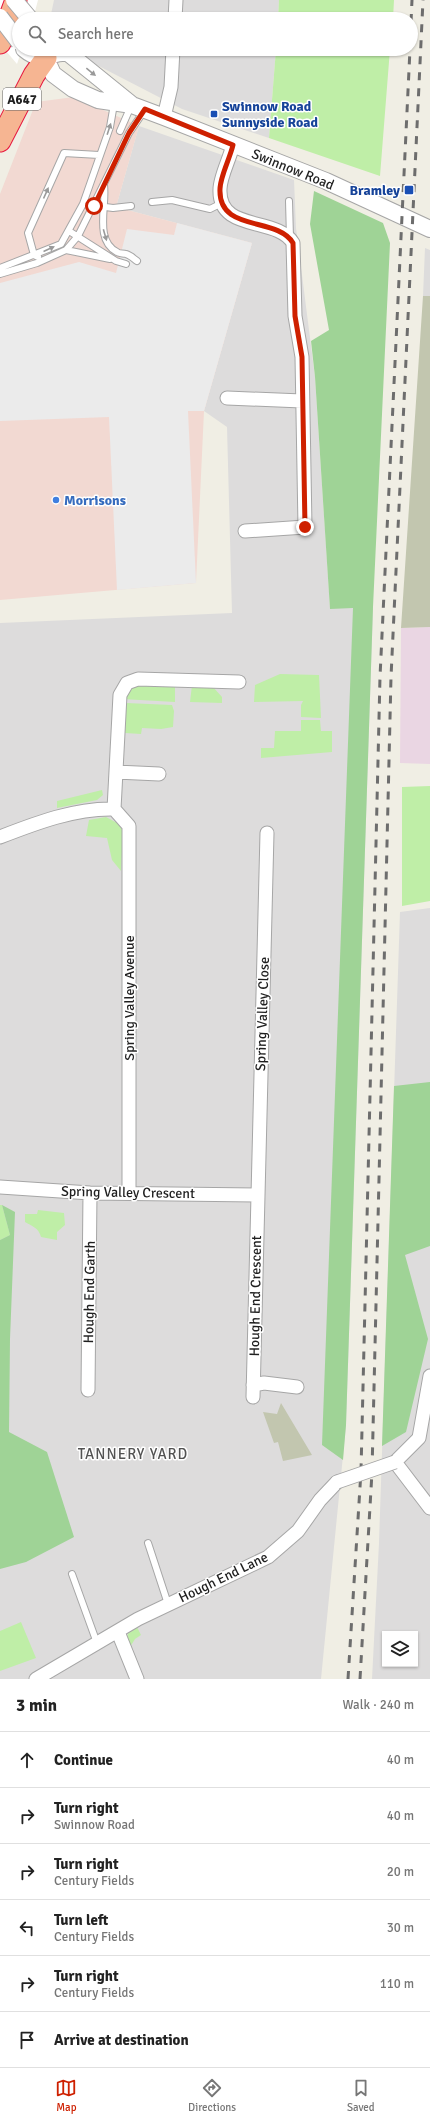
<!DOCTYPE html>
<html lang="en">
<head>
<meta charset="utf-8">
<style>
	:root { --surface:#fff; --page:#f2f2f2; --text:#222; --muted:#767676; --line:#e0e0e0; --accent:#ce2000 }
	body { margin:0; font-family:Signika,sans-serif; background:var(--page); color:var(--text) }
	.controls { position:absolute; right:12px; bottom:12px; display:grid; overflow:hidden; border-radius:0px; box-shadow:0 1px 3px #0004 }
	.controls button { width:36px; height:36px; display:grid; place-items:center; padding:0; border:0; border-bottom:1px solid var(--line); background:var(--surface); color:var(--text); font:20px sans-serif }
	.stop { position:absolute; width:12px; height:12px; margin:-9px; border:3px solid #ce2000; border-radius:50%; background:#fff }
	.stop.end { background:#ce2000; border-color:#fff; box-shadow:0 1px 4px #0008 }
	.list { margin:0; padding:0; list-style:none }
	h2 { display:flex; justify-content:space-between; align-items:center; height:52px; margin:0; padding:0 16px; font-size:17px }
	h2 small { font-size:13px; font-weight:400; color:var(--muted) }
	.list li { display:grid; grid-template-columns:26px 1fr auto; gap:12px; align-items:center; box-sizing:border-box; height:56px; padding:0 16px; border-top:1px solid var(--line) }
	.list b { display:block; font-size:15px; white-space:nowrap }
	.list p { margin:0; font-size:13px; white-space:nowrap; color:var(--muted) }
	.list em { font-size:13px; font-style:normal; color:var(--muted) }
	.icon { flex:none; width:22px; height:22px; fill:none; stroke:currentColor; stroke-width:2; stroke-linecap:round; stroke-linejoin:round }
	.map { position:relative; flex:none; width:430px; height:1679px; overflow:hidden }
	.search { position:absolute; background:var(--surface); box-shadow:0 1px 3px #0004; left:12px; right:12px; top:12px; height:44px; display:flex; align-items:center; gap:10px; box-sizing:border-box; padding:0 14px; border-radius:22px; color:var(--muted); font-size:15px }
	.sheet { height:388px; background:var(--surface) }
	nav { display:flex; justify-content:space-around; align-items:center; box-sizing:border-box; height:56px; border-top:1px solid var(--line); background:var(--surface); font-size:11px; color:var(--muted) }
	nav a { display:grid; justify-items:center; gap:2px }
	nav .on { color:var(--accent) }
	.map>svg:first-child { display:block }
	.residential { fill:#dddcdc; fill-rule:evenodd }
	.commercial { fill:#f2d9d2 }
	.industrial { fill:#ead6e3 }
	.construction { fill:#c2c6af }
	.grass { fill:#bfeea7 }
	.forest { fill:#9fd396 }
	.parking { fill:#ebebeb }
	.pier { fill:#fff }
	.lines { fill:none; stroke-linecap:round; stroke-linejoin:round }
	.service-casing { stroke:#a6a6a6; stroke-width:8 }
	.minor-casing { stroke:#a6a6a6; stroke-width:15 }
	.tertiary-casing { stroke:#a6a6a6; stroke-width:18 }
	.trunk-casing { stroke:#e7183f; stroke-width:23 }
	.service { stroke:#fff; stroke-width:6 }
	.minor { stroke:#fff; stroke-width:13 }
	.tertiary { stroke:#fff; stroke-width:16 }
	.trunk { stroke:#f6b592; stroke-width:21 }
	.rail { stroke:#6d6d6d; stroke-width:3; stroke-dasharray:8 8; stroke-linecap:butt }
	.minor-bridge-casing { stroke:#a6a6a6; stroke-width:15; stroke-linecap:butt }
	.tertiary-bridge-casing { stroke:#a6a6a6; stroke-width:18; stroke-linecap:butt }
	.minor-bridge { stroke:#fff; stroke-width:13 }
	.tertiary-bridge { stroke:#fff; stroke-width:16 }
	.oneway { fill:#9a9a9a }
	.route { stroke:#ce2000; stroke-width:5 }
	.transit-dot { fill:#1a4fb4; stroke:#fff; stroke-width:1.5 }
	.shop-dot { fill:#3f7fe0; stroke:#fff; stroke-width:1.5 }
	.labels { text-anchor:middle; stroke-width:3; stroke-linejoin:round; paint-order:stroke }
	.shield { fill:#fff; stroke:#626262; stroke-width:1 }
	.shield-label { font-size:13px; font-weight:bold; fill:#1f1f1f }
	.transit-label { font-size:14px; font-weight:bold; fill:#164399; stroke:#fff; text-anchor:start }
	.street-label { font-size:14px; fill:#1f1f1f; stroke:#fff }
	.shop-label { font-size:14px; font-weight:bold; fill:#366cbe; stroke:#fff; text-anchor:start }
	.neighbourhood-label { font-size:15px; letter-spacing:1px; fill:#525252; stroke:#fff }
</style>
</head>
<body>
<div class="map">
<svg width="430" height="1679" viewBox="0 0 430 1679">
	<rect width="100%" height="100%" fill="#f0eee4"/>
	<!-- residential -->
	<path class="residential" d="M54,0h225l-1,19h-228z
		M79,49h197l-7,89 -87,-29 -91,-47z
		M139,126l155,54 2,48 19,149 15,231 43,-1 -27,818 -25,254h-321v-1056l232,-10 -5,-186 -23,-16 48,-168 -136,-36z
		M425,248l5,2v46h-7z
		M430,908v771h-58l7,-136 21,-631zM385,1634h30v30h-30z"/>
	<!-- commercial -->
	<path class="commercial" d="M74,97l65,29 -23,81 136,36 -48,168 -8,172 -196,17v-406l36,-92z"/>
	<!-- industrial -->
	<path class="industrial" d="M430,627v137l-30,-1 1,-135z"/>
	<!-- construction -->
	<path class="construction" d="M423,296h7v331l-29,1z
		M281,1403l31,52 -29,6 -5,-19 -4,1 -11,-31 14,2z"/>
	<!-- grass -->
	<path class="grass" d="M279,0h115l-1,19h-115z
		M276,49h114l-10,127 -111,-38z
		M280,674l39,1 2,43 -20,-1v-12l2,-4 -49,1 1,-17z
		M140,684l35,1v17l-53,-3 9,-11z
		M192,685l21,2 9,10v6l-32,-1z
		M126,703l46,2 2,6 -1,16 -12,2 -19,-1 -1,6 -16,-1z
		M301,720h19l1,11h11v21l-71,6v-10h13l1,-17h26z
		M430,786v115l-28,5v-119z
		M102,790l1,5 -6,5 -40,8v-7z
		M106,817l13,7 4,8 -2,39 -9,-11 -5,-22 -21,-2 3,-16z
		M0,1205h2l8,30 -10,5z
		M38,1210l26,3 1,12 -8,7v8l-16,-3c-2,-9 -9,-11 -16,-15v-8h12z
		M21,1622l15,36 -36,13v-40z
		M136,1625l5,10 -6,4 -5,8c-5,-12 -3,-14 6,-22z"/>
	<!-- forest -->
	<path class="forest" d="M314,191l69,32 7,20 -17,364 -27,818 -3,35 -21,-15 31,-837 -23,1 -15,-232 -4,-36 18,-11 -19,-106z
		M430,1082v164l-25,9 23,84 -22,93 -24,14 12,-360z
		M2,1205l13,7 -5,127 -1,93 38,20 27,85 -48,25 -26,7v-329l10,-5z"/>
	<!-- parking -->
	<path class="parking" d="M177,223l75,20 -48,168h-16l8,172 -79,7 -8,-173 -109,4v-138l79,-21 37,11 11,-44 47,6z"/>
	<!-- pier -->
	<path class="pier" d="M0,0h38l-5,19h-14v30h3l-5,15 -17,-20z"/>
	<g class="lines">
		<!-- service casing -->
		<g class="service-casing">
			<path id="service" d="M120,131l11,-25
				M104,185c3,21 -10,55 13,67 2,2 6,1 9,2 4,1 7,4 11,7
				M289,201l1,37
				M152,202l20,-2 38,9 12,-6
				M91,205l22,3 18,-2
				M69,231l47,30 10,3
				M66,250l44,9
				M38,257l-4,-2 -6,-22 36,-80 35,2
				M0,268l61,-24 22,-40 27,-77 4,-23
				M0,274l37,-11 29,-13 12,-14 51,-103 15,-22
				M148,1543l20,61
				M72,1574l25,69"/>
		</g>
		<!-- minor casing -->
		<g class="minor-casing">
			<path id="minor" d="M175,19l1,-19
				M164,117l7,-30 2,-38
				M233,145c-3,13 -13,32 -13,44 -2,44 57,27 73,54l2,73 7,41 3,170 -60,4
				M227,398l75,3
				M116,772l43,2
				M114,809l15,17v367
				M114,809l6,-114 7,-12 11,-4 101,3
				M0,837c36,-14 75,-29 114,-28
				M0,1187l90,6 167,2
				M430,1376l-11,62 -24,24 35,46
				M253,1385l11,-2 33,4
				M88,1390l2,-197
				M253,1397l14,-564
				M118,1632l19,47
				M36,1679l102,-60 130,-62 30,-26 22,-31 17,-18"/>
		</g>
		<!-- tertiary casing -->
		<g class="tertiary-casing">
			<path id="tertiary" d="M24,49c19,16 26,2 44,4l63,51
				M45,49l1,9 7,16 20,15 25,11 34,5 32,12 162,64 104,48"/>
		</g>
		<!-- trunk casing -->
		<g class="trunk-casing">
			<path id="trunk" d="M0,43l16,-43
				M0,141l34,-66 12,-17"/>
		</g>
		<!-- service -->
		<use href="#service" class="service"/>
		<!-- minor -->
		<use href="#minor" class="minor"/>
		<!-- tertiary -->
		<use href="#tertiary" class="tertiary"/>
		<!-- trunk -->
		<use href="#trunk" class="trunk"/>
		<!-- rail -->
		<path class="rail" d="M411,22l1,-22
			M348,1679l13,-208 19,-794 30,-628
			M360,1679l12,-207 19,-795 32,-677"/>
		<!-- minor-bridge casing -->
		<g class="minor-bridge-casing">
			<path id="minor-bridge" d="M337,1482l58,-20"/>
		</g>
		<!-- tertiary-bridge casing -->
		<g class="tertiary-bridge-casing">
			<path id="tertiary-bridge" d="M14,0l16,19
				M0,17l19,25"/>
		</g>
		<!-- minor-bridge -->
		<use href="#minor-bridge" class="minor-bridge"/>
		<!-- tertiary-bridge -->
		<use href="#tertiary-bridge" class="tertiary-bridge"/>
	</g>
	<!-- one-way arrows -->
	<defs><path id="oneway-solid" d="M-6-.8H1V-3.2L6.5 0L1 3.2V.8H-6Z"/></defs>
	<g class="oneway">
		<use href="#oneway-solid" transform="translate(91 72) rotate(39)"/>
		<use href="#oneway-solid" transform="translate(109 129) rotate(-72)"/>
		<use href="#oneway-solid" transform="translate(46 193) rotate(-66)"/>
		<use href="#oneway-solid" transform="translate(105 235) rotate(74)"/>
		<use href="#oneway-solid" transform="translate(49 249) rotate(-24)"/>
	</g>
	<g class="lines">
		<!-- route -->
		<path class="route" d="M94,206l35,-73 16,-24 88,36c-3,13 -13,32 -13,44 -2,44 57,27 73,54l2,73 7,41 3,170"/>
	</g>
	<!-- markers -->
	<g class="transit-dot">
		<rect x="210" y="110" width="8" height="8" rx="2"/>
		<rect x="404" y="185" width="10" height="10" rx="2"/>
	</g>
	<circle class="shop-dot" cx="56" cy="500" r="4"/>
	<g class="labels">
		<!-- shield labels -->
		<rect class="shield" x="3" y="88" width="38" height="22" rx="3"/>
		<g class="shield-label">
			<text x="22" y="104">A647</text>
		</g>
		<!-- transit labels -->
		<g class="transit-label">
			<text x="222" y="111">Swinnow Road<tspan x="222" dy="16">Sunnyside Road</tspan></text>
			<text x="400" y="195" text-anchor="end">Bramley</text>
		</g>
		<!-- street labels -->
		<g class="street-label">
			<text transform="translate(293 169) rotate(22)" y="5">Swinnow Road</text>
			<text transform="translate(129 998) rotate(-90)" y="5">Spring Valley Avenue</text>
			<text transform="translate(262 1014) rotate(-88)" y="5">Spring Valley Close</text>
			<text transform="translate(128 1192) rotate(1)" y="5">Spring Valley Crescent</text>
			<text transform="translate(89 1292) rotate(-89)" y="5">Hough End Garth</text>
			<text transform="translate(255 1296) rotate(-89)" y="5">Hough End Crescent</text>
			<text transform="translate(223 1577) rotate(-26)" y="5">Hough End Lane</text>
		</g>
		<!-- shop labels -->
		<g class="shop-label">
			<text x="64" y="505">Morrisons</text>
		</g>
		<!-- neighbourhood labels -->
		<g class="neighbourhood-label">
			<text x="133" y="1459">TANNERY YARD</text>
		</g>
	</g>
</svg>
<div class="controls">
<button><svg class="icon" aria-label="layers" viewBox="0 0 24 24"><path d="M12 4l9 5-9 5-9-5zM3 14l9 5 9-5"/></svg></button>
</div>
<div class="stop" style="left:94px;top:206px"></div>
<div class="stop end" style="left:305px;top:527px"></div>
<div class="search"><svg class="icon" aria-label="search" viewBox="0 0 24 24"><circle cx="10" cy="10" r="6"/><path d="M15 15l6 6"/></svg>Search here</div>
</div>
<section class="sheet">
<h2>3 min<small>Walk · 240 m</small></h2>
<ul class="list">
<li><svg class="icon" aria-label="ahead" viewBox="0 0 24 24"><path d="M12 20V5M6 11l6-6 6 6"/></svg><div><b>Continue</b></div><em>40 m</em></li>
<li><svg class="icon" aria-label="right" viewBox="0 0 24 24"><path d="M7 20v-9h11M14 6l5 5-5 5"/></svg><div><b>Turn right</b><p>Swinnow Road</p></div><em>40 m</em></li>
<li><svg class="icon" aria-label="right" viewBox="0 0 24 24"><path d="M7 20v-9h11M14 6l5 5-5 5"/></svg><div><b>Turn right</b><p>Century Fields</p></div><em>20 m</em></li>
<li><svg class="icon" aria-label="left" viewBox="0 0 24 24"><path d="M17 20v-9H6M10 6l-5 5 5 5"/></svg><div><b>Turn left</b><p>Century Fields</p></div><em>30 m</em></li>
<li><svg class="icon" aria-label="right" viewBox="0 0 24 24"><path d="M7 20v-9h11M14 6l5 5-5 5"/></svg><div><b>Turn right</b><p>Century Fields</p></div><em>110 m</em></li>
<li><svg class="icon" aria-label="arrive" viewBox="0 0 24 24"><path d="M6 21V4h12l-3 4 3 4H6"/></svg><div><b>Arrive at destination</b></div></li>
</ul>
</section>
<nav>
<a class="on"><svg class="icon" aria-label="map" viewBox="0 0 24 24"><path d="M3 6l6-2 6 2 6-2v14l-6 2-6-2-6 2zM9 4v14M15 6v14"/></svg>Map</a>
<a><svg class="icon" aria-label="directions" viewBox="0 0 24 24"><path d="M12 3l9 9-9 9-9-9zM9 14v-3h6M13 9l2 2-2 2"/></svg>Directions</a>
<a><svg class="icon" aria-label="saved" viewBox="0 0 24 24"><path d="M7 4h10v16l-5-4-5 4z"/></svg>Saved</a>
</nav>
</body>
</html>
